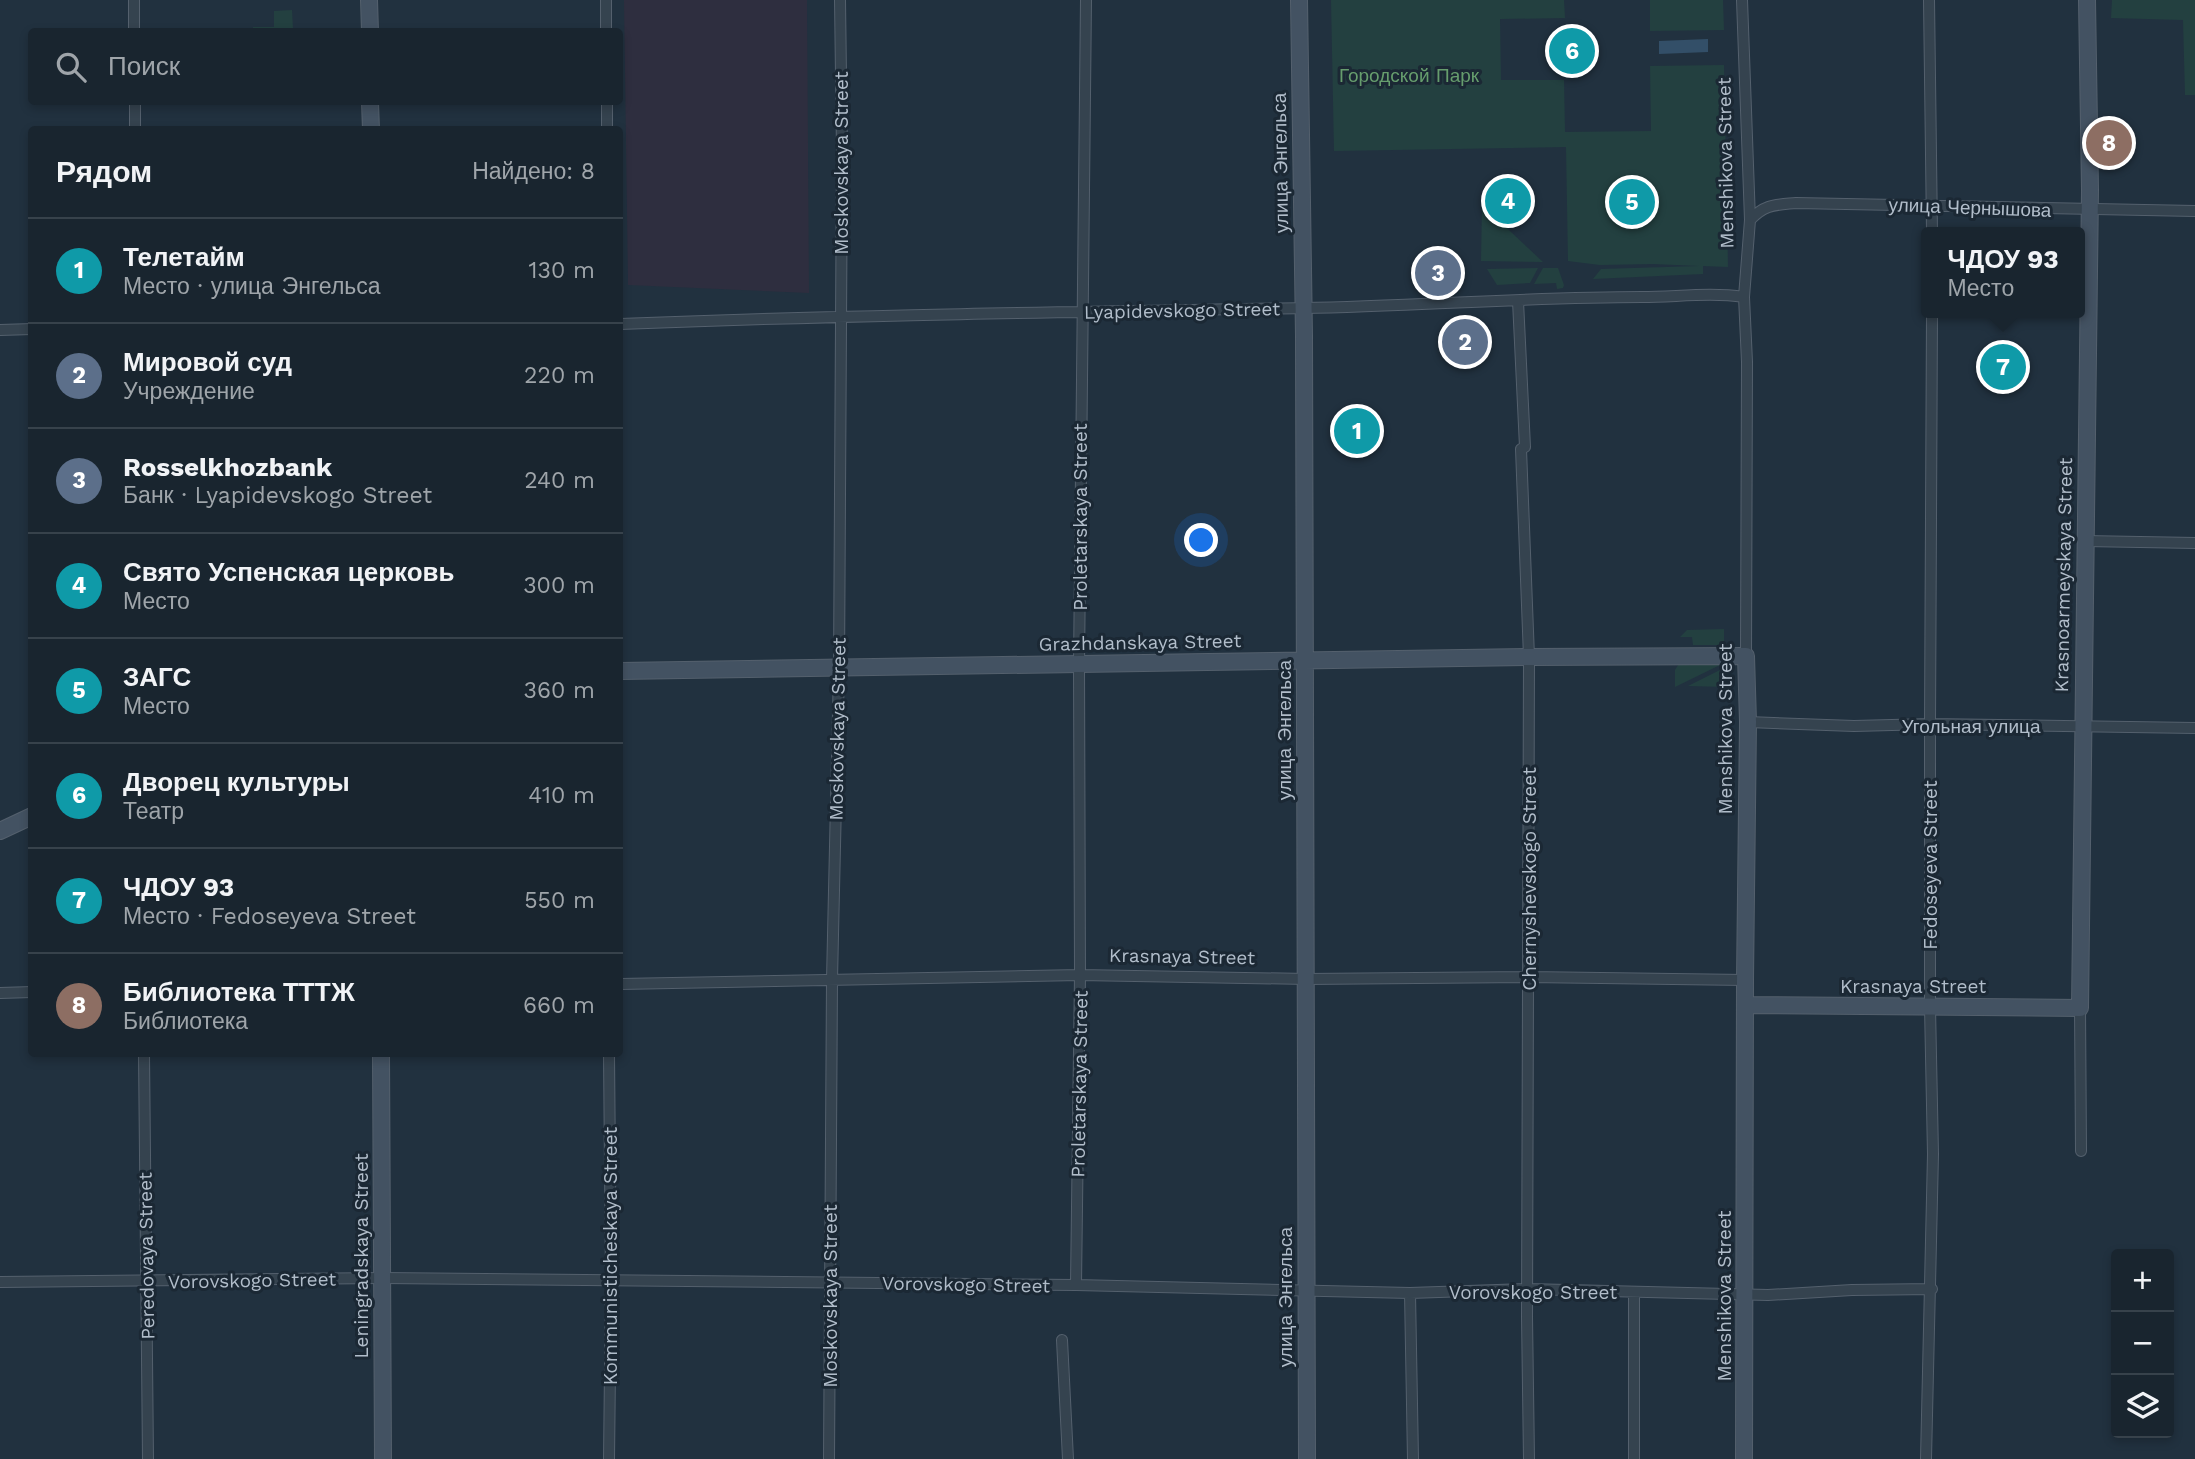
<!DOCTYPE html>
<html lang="ru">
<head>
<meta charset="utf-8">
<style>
	:root { --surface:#19252f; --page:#222d37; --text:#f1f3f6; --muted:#9fa5aa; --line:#37424b; --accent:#8bbbb9 }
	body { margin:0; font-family:"Work Sans",sans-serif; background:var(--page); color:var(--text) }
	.controls { position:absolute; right:21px; bottom:21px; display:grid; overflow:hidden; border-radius:7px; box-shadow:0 4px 10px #0003 }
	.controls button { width:63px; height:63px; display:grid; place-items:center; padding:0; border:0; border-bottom:2px solid var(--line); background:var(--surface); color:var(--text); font:35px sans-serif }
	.you { position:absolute; left:1202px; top:541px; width:24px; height:24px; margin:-18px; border:5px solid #fff; border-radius:50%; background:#1a73e8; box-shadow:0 0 0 10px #1a73e833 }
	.badge { display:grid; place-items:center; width:46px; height:46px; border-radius:50%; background:var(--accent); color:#fff; font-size:23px; font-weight:700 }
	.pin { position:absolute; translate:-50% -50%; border:4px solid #fff; box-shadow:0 2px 7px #0006 }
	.popup { position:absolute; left:1921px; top:227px; width:164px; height:91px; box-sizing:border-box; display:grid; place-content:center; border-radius:7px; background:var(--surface); filter:drop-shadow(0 2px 5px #0005); font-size:23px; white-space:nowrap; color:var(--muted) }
	.popup b { font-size:26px; color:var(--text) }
	.popup::after { content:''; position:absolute; left:50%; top:100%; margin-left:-14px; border:14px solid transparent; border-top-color:var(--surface) }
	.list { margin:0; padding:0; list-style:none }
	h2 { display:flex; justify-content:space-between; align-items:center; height:91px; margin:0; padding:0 28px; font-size:30px }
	h2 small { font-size:23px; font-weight:400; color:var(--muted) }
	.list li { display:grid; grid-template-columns:46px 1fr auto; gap:21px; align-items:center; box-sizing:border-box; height:105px; padding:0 28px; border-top:2px solid var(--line) }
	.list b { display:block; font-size:26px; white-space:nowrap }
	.list p { margin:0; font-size:23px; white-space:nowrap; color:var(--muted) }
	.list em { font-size:23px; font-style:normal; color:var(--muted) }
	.icon { flex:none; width:38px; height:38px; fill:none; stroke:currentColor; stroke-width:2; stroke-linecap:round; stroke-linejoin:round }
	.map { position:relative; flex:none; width:2195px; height:1459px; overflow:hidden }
	.search { position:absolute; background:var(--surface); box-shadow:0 4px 10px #0003; left:28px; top:28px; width:595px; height:77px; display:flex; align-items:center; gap:18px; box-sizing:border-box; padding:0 24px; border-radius:7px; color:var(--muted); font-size:26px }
	.panel { position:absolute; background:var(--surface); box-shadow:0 4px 10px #0003; left:28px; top:126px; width:595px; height:931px; border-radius:7px }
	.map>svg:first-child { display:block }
	.medical { fill:#2e2e3f }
	.green { fill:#234040 }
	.water { fill:#334f68 }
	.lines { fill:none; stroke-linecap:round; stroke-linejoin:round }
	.street-casing { stroke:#54606d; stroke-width:12 }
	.secondary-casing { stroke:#54606d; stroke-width:18 }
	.street { stroke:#35434f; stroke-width:10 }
	.secondary { stroke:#435262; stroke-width:16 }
	.labels { text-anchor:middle; stroke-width:6; stroke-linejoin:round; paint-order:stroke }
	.park-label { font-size:19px; fill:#669d6d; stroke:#1b2834 }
	.street-label { font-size:19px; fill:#b1bdca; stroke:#1b2834 }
</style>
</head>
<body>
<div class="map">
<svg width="2195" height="1459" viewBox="0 0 2195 1459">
	<rect width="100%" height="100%" fill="#21313f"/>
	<!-- medical -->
	<path class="medical" d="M624,0h183l2,293 -181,-8z"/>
	<!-- green -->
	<path class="green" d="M1331,0h233l1,18 -65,1 1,61h63l1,52 86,-1 -1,-65 74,-1 4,202 -25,-1v8l-110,5 8,-10 98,-3 -46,-2 -53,1 -32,-4 -2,-114 -232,4z
		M1650,0h73l1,30 -74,1z
		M2112,0h83v95h-10l-2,-75 -72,-2z
		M292,10l1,19 6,1v1h-46v-4h21v-16z
		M1482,205l61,57 -62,-1z
		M1538,268l-8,15 -33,2 -10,-16z
		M1543,268h15l6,17 -1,3 -6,1 -1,-6 -22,1z
		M1724,629v16h-31l-1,-8h-12l7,-7z
		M1680,662h33l7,3 -45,22v-17z
		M1722,669l6,2v16l-40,-1z"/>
	<!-- water -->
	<path class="water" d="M1708,39v13l-49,2v-13z"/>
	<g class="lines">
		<!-- street casing -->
		<g class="street-casing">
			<path id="street" d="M134,0v32
				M606,0v32
				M1742,0l8,220 -6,77 3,65 -1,294
				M1929,0l3,232
				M135,102v28
				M607,102v28
				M1750,220c15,-16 25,-15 46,-17l399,8
				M1518,301l7,146 -4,2 8,208 -2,660 2,142
				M620,324c227,-9 455,-12 683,-16 113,-2 226,-11 339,-11 34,0 68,-5 102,0
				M0,330l32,-1
				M2085,541l110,2
				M1748,722l106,4 76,-2 265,4
				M620,984l460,-9 227,4 222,-2 216,3
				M0,993l32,-1
				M2080,1008l1,143
				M144,1054l4,405
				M0,1282l383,-4 693,7 334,8 117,-4 241,6 84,-5 80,-1
				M1076,1285l4,-310 -1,-311 7,-664
				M1410,1293l3,166
				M1062,1340l6,119
				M609,1459l2,-179 -2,-226
				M829,1459l3,-479 7,-312 3,-516 -2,-152
				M1634,1459v-167
				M1926,1459l7,-305 -3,-147v-283l2,-411"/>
		</g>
		<!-- secondary casing -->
		<g class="secondary-casing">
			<path id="secondary" d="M369,0l1,32
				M1299,0l5,336 3,1123
				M370,102l1,28
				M620,671l909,-14 217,-1 2,66 -3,258 -1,479
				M0,831l32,-15
				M1745,1005l335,3 10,-818 -3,-190
				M381,1054l2,405"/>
		</g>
		<!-- street -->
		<use href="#street" class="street"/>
		<!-- secondary -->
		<use href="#secondary" class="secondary"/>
	</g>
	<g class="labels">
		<!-- park labels -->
		<g class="park-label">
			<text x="1409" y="82">Городской Парк</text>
		</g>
		<!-- street labels -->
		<g class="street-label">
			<text transform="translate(841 163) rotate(-90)" y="7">Moskovskaya Street</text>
			<text transform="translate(1280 163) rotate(-91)" y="7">улица Энгельса</text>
			<text transform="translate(1725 163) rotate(-91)" y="7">Menshikova Street</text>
			<text transform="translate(1970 207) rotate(2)" y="7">улица Чернышова</text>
			<text transform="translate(1182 310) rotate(-1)" y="7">Lyapidevskogo Street</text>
			<text transform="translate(1080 517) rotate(-90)" y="7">Proletarskaya Street</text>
			<text transform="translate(2063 575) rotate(-89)" y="7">Krasnoarmeyskaya Street</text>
			<text transform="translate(1140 642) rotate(-1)" y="7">Grazhdanskaya Street</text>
			<text x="1971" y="733">Угольная улица</text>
			<text transform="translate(837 729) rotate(-89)" y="7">Moskovskaya Street</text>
			<text transform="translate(1725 729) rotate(-90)" y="7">Menshikova Street</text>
			<text transform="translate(1284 730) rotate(-90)" y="7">улица Энгельса</text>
			<text transform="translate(1930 865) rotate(-90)" y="7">Fedoseyeva Street</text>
			<text transform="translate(1529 879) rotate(-90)" y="7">Chernyshevskogo Street</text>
			<text transform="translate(1182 956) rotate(1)" y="7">Krasnaya Street</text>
			<text x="1913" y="993">Krasnaya Street</text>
			<text transform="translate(1079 1084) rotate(-89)" y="7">Proletarskaya Street</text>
			<text transform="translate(146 1256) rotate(-91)" y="7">Peredovaya Street</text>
			<text transform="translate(361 1256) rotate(-90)" y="7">Leningradskaya Street</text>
			<text transform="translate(610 1256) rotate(-90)" y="7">Kommunisticheskaya Street</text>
			<text transform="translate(252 1280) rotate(-1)" y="7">Vorovskogo Street</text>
			<text transform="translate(966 1284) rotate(1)" y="7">Vorovskogo Street</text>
			<text x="1533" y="1299">Vorovskogo Street</text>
			<text transform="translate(830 1296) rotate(-90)" y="7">Moskovskaya Street</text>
			<text transform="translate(1724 1296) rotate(-90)" y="7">Menshikova Street</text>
			<text transform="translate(1285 1297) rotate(-90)" y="7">улица Энгельса</text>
		</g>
	</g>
</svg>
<div class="controls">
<button>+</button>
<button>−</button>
<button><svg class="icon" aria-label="layers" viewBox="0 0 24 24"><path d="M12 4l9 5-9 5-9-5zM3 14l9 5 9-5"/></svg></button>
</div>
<div class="you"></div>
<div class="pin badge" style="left:1357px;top:431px;background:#0f9aa8">1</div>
<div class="pin badge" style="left:1465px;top:342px;background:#5c6f8a">2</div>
<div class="pin badge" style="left:1438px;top:273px;background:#5c6f8a">3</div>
<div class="pin badge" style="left:1508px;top:201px;background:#0f9aa8">4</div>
<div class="pin badge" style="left:1632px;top:202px;background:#0f9aa8">5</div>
<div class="pin badge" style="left:1572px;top:51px;background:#0f9aa8">6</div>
<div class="pin badge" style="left:2003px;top:367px;background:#0f9aa8">7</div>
<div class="popup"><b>ЧДОУ 93</b>Место</div>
<div class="pin badge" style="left:2109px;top:143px;background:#8d6e63">8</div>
<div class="search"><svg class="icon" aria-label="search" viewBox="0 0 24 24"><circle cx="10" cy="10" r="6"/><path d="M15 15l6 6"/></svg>Поиск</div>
<section class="panel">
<h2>Рядом<small>Найдено: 8</small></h2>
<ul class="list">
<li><span class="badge" style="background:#0f9aa8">1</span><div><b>Телетайм</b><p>Место · улица Энгельса</p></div><em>130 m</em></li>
<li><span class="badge" style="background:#5c6f8a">2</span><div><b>Мировой суд</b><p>Учреждение</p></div><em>220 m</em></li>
<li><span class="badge" style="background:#5c6f8a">3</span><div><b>Rosselkhozbank</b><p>Банк · Lyapidevskogo Street</p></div><em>240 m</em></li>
<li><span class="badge" style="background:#0f9aa8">4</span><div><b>Свято Успенская церковь</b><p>Место</p></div><em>300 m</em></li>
<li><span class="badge" style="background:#0f9aa8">5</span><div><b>ЗАГС</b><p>Место</p></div><em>360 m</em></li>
<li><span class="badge" style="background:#0f9aa8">6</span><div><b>Дворец культуры</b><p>Театр</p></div><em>410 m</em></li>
<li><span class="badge" style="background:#0f9aa8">7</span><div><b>ЧДОУ 93</b><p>Место · Fedoseyeva Street</p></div><em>550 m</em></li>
<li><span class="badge" style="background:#8d6e63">8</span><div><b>Библиотека ТТТЖ</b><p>Библиотека</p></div><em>660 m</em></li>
</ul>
</section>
</div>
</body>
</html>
